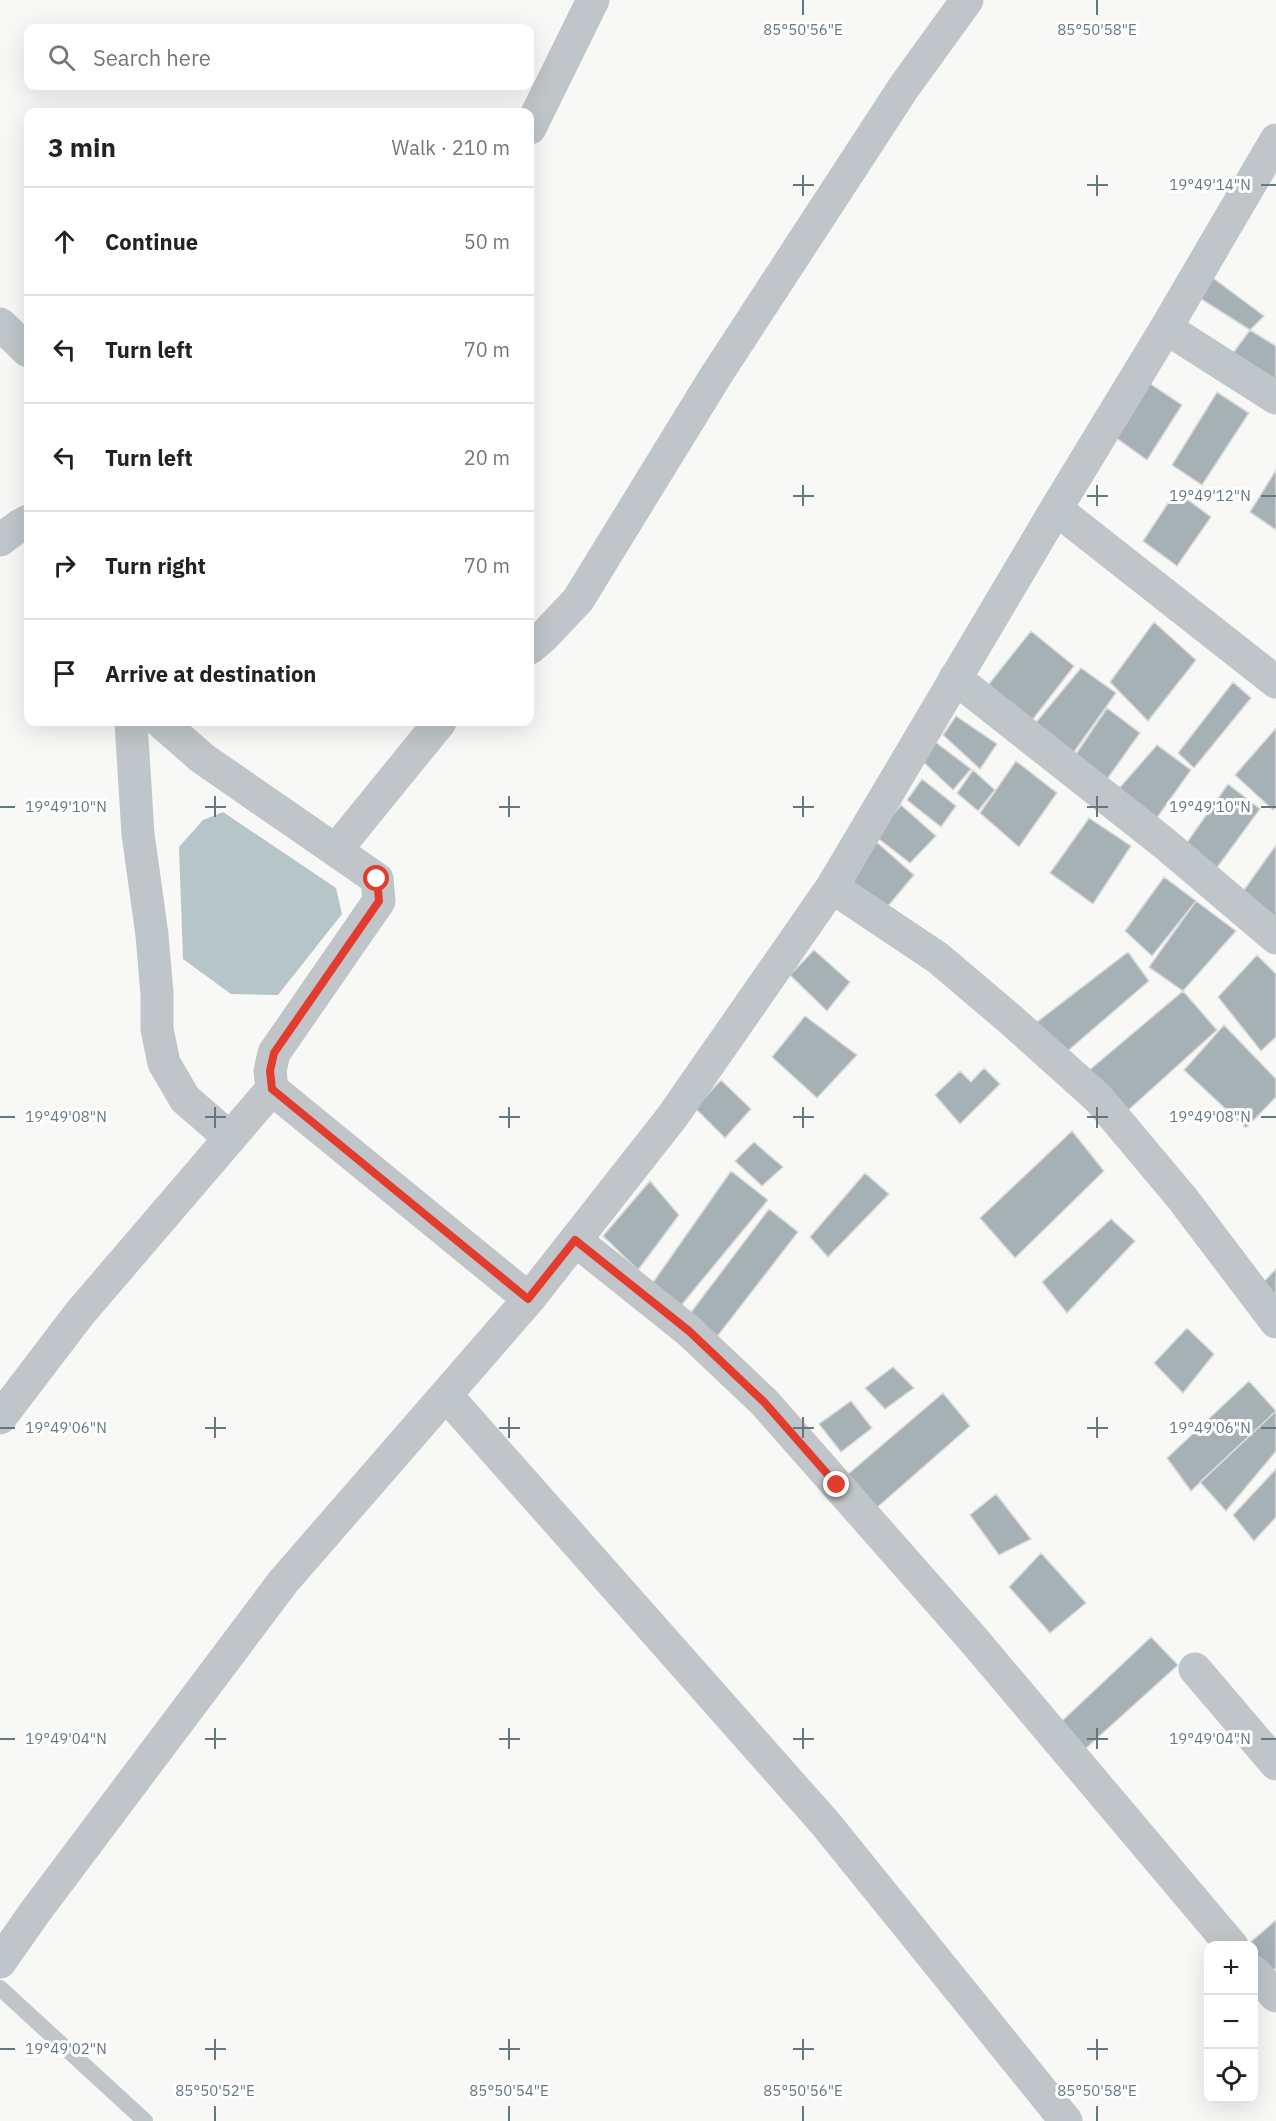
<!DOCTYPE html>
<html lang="en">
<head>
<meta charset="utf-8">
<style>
	:root { --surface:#fff; --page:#f6f6f6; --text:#222; --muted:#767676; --line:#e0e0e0 }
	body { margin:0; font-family:"IBM Plex Sans",sans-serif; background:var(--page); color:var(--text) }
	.controls { position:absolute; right:18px; bottom:18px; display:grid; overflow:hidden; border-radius:12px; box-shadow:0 6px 24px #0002 }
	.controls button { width:54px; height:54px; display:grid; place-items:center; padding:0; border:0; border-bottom:2px solid var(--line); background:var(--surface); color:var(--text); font:30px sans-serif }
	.stop { position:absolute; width:18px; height:18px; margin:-14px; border:4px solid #e13c2d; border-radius:50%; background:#fff }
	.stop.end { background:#e13c2d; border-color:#fff; box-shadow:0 2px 6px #0008 }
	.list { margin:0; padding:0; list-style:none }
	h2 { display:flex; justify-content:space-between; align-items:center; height:78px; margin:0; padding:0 24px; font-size:26px }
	h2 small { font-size:20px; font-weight:400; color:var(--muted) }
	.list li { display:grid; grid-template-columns:39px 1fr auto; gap:18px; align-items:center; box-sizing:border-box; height:108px; padding:0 24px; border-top:2px solid var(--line) }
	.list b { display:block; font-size:22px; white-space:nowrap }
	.list em { font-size:20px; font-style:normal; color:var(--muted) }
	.icon { flex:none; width:33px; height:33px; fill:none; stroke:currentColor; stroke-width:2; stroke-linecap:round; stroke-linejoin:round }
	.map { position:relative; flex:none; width:1276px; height:2121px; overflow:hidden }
	.search { position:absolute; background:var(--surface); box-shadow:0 6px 24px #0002; left:24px; top:24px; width:510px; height:66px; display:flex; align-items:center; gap:15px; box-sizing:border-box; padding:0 21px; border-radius:12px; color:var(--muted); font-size:22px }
	.panel { position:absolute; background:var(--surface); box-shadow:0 6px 24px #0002; left:24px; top:108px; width:510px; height:618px; border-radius:12px }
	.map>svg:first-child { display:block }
	.water { fill:#b6c5c7 }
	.building { fill:#a6b1b5; stroke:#dadad8; stroke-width:1.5 }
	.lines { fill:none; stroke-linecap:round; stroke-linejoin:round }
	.service { stroke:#bfc5c8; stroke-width:16 }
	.minor { stroke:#bfc5c8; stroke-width:33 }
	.route { stroke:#e13c2d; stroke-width:8 }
	.ticks { fill:none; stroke:#647880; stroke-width:2 }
	.ticks-label { font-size:15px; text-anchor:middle; fill:#647880; stroke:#fff; stroke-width:6; stroke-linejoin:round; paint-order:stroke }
</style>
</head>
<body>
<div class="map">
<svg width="1276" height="2121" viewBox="0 0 1276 2121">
	<rect width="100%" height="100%" fill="#f8f8f6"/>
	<!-- water -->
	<path class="water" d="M223,812l113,76 6,26 -64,81 -47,-1 -48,-35 -4,-112 24,-27z"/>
	<!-- building -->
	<path class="building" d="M1213,278l51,38 -14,14 -49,-31z
		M1250,330l26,16v39l-43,-32z
		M1149,383l33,22 -35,55 -32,-23z
		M1217,392l32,21 -47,72 -30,-20z
		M1276,470v60l-26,-18z
		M1176,491l35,26 -34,49 -34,-25z
		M1154,622l42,38 -48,61 -38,-39z
		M1031,631l43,35 -47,61 -42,-38z
		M1081,668l35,25 -47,66 -36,-33z
		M1233,682l18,16 -57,70 -16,-15z
		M1107,708l33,25 -35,49 -29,-28z
		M956,716l41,28 -17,25 -37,-34z
		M1276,728v79l-3,3 -38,-35z
		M930,738l41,31 -18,21 -36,-34z
		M1157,745l34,25 -37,52 -39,-29z
		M1016,761l41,32 -38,54 -39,-34z
		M973,770l22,20 -17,21 -21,-18z
		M922,779l34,27 -15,21 -34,-27z
		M1228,784l32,25 -44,60 -33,-21z
		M901,805l35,31 -26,27 -35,-27z
		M1089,818l42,28 -38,58 -43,-31z
		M872,838l42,37 -31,37 -44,-27z
		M1276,845v73l-37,-21z
		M1164,877l32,24 -44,55 -27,-25z
		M1196,901l40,30 -53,60 -34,-24z
		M814,950l36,32 -23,29 -37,-36z
		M1128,952l21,29 -86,74 -30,-30z
		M1257,955l19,19v63l-15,14 -43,-54z
		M1183,991l34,39 -93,84 -37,-42z
		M805,1016l52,39 -40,43 -45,-41z
		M1224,1025l52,54v18l-30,31 -62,-58z
		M984,1068l16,16 -40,40 -25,-29 25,-24 11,11z
		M721,1080l30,29 -26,29 -30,-30z
		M1072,1131l32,40 -89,87 -35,-40z
		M754,1142l29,25 -21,19 -27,-25z
		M731,1171l37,29 -89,108 -27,-24z
		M865,1173l24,21 -61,63 -18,-20z
		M650,1181l29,34 -41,55 -35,-34z
		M769,1209l29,23 -82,106 -27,-23z
		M1111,1219l24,22 -68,72 -25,-31z
		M1276,1269v44l-19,-24z
		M1187,1328l27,26 -31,39 -29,-30z
		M893,1367l21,21 -29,21 -20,-21z
		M1249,1381l27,30 -85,80 -24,-33z
		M943,1393l27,33 -97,85 -26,-36z
		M851,1401l21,27 -31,24 -22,-28z
		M1276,1411v40l-50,60 -26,-29z
		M1276,1469v48l-22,24 -21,-26z
		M996,1494l35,45 -32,16 -29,-40z
		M1041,1553l45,50 -36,30 -41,-46z
		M1151,1637l27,28 -94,85 -23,-28z
		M1276,1920v48l-15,12 -7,-11v-23h-8z"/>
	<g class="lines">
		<!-- service -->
		<path class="service" d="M0,1988l145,133"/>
		<!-- minor -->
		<path class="minor" d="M530,128l63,-128
			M0,324l28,27
			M1166,328l110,70
			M1056,509l220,173
			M0,540l19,-14 9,-5
			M530,648l13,-11 35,-37 137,-223 189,-290 63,-87
			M955,678l209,165 112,95
			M131,722l7,112 14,101 5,59v35l7,34 21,36 45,39
			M161,722l41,36 175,121 2,22 -105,152 -4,18 2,18 257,210
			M336,850l104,-128
			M832,887l106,71 72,61 88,79 84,100 94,124
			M575,1240l114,91 75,71 208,236 260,308
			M446,1395l379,428 241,298
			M0,1418l80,-105 192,-224
			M1195,1669l81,95
			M0,1962l35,-50 248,-330 246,-283 143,-182 160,-230 224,-378 110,-181 110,-188
			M1254,1972l22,24"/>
	</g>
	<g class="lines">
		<!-- route -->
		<path class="route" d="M377,879l2,22 -105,152 -4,18 2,18 256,210 47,-59 114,91 75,71 73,83"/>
	</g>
	<!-- ticks -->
	<path class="ticks" d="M803,0v15M1097,0v15M803,175v21M1097,175v21M793,185h21M1087,185h21M1261,185h15M803,485v21M1097,485v21M793,496h21M1087,496h21M1261,496h15M215,796v21M509,796v21M803,796v21M1097,796v21M0,807h15M205,807h21M499,807h21M793,807h21M1087,807h21M1261,807h15M215,1107v21M509,1107v21M803,1107v21M1097,1107v21M0,1117h15M205,1117h21M499,1117h21M793,1117h21M1087,1117h21M1261,1117h15M215,1417v21M509,1417v21M803,1417v21M1097,1417v21M0,1428h15M205,1428h21M499,1428h21M793,1428h21M1087,1428h21M1261,1428h15M215,1728v21M509,1728v21M803,1728v21M1097,1728v21M0,1739h15M205,1739h21M499,1739h21M793,1739h21M1087,1739h21M1261,1739h15M215,2039v21M509,2039v21M803,2039v21M1097,2039v21M0,2049h15M205,2049h21M499,2049h21M793,2049h21M1087,2049h21M215,2106v15M509,2106v15M803,2106v15M1097,2106v15"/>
	<g class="ticks-label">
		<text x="803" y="35">85°50'56"E</text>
		<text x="1097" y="35">85°50'58"E</text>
		<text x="1210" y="190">19°49'14"N</text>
		<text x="1210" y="501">19°49'12"N</text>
		<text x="66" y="812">19°49'10"N</text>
		<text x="1210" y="812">19°49'10"N</text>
		<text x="66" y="1122">19°49'08"N</text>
		<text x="1210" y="1122">19°49'08"N</text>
		<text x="66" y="1433">19°49'06"N</text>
		<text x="1210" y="1433">19°49'06"N</text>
		<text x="66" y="1744">19°49'04"N</text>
		<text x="1210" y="1744">19°49'04"N</text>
		<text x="66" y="2054">19°49'02"N</text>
		<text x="215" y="2096">85°50'52"E</text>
		<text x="509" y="2096">85°50'54"E</text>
		<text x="803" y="2096">85°50'56"E</text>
		<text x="1097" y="2096">85°50'58"E</text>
	</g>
</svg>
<div class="controls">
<button>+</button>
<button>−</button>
<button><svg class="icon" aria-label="locate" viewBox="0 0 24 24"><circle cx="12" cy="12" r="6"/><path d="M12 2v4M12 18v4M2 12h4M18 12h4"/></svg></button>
</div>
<div class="stop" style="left:377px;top:879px"></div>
<div class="stop end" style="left:837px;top:1485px"></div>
<div class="search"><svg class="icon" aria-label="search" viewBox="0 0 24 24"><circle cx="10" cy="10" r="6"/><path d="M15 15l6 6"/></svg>Search here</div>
<section class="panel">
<h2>3 min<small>Walk · 210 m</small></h2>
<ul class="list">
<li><svg class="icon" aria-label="ahead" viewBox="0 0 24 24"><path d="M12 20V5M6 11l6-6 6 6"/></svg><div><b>Continue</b></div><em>50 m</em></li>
<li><svg class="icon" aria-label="left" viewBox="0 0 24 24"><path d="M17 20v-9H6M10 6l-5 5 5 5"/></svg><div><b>Turn left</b></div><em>70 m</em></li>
<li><svg class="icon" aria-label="left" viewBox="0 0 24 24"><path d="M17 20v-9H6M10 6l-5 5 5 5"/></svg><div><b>Turn left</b></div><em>20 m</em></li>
<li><svg class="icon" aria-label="right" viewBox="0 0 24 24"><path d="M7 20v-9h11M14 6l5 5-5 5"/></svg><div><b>Turn right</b></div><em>70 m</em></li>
<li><svg class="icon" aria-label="arrive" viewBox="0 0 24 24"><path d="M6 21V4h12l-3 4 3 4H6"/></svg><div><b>Arrive at destination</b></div></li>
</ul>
</section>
</div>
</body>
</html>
